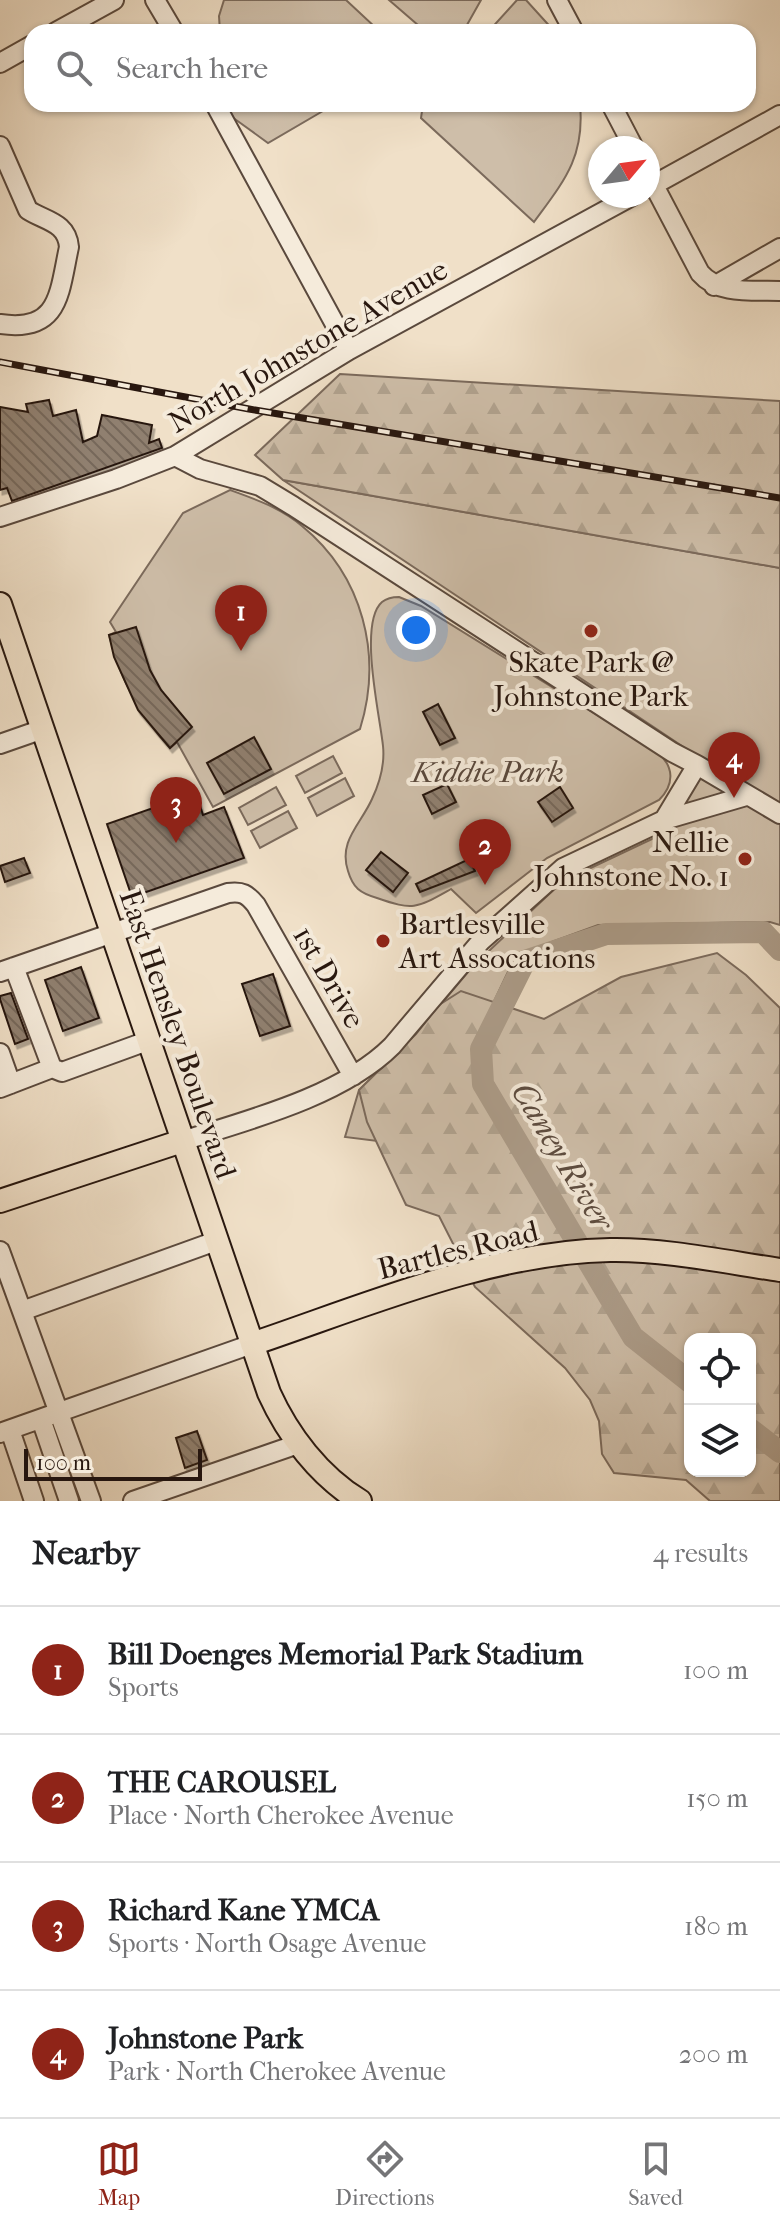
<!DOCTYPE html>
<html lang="en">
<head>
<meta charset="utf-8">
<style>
	:root { --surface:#fff; --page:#f6f6f6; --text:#202124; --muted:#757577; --line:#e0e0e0; --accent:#8f2418 }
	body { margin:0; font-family:"IM FELL French Canon",serif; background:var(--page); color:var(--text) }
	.controls { position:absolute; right:24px; bottom:24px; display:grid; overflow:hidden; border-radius:16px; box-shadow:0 2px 6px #0004 }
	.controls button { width:72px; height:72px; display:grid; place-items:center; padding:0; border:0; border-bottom:2px solid var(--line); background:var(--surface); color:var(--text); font:40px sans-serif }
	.compass { position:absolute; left:588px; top:136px; width:72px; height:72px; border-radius:50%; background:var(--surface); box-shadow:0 2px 6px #0004; rotate:61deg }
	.scale { position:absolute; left:24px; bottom:20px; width:178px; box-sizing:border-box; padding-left:8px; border:4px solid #28170f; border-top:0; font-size:22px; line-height:28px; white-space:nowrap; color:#28170f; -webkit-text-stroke:6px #f5ebdb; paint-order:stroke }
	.you { position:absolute; left:416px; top:630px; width:28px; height:28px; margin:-20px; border:6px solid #fff; border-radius:50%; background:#1a73e8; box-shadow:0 0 0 12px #1a73e833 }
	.badge { display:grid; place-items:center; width:52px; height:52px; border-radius:50%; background:var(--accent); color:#fff; font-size:26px; font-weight:700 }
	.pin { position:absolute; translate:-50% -66px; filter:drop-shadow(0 2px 4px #0008) }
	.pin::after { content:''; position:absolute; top:42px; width:28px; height:24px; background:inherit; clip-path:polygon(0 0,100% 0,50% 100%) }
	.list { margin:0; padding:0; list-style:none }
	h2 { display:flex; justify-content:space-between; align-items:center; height:104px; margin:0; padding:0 32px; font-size:34px }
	h2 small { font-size:26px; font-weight:400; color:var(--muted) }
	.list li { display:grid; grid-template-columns:52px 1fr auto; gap:24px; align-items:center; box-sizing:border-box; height:128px; padding:0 32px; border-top:2px solid var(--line) }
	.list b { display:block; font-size:30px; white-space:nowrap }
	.list p { margin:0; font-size:26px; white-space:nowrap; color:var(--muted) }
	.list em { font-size:26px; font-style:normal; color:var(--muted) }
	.icon { flex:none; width:44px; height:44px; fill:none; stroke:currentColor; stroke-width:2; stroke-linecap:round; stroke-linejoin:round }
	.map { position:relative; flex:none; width:780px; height:1501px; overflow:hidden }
	.search { position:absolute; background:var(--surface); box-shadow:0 2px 6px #0004; left:24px; right:24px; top:24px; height:88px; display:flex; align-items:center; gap:20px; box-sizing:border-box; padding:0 28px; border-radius:24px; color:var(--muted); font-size:30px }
	.sheet { height:616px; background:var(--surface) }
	nav { display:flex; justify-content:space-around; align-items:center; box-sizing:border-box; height:112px; border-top:2px solid var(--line); background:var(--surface); font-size:22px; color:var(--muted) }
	nav a { display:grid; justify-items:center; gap:4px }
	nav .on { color:var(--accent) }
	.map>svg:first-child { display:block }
	.green { fill:#cebea9; stroke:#7b6a5c; stroke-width:2 }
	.forest { fill:url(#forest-firs); stroke:#7b6a5c; stroke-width:2; fill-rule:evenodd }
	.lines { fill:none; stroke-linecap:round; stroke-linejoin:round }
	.river { stroke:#ac9c89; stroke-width:22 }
	.building { fill:url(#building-back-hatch); stroke:#28170f; stroke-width:2; filter:url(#shadow) }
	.minor-casing { stroke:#5a493d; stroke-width:22 }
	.major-casing { stroke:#28170f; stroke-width:26 }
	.minor { stroke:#f5ebdb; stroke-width:18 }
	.major { stroke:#f0e0c8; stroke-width:22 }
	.rail-casing { stroke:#28170f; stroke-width:7 }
	.rail { stroke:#f5ebdb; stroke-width:4; stroke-dasharray:12; stroke-linecap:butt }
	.poi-dot { fill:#8f2418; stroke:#f5ebdb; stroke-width:3 }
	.labels { text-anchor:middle; stroke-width:8; stroke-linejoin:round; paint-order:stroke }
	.street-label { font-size:30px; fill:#28170f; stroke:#f5ebdb }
	.poi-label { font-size:30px; fill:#28170f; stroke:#f5ebdb }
	.park-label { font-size:30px; font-style:italic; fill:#5a493d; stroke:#f5ebdb }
	.water-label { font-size:32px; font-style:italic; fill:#5d4c40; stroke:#f5ebdb }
</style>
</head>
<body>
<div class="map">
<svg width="780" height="1501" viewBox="0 0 780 1501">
	<defs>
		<pattern id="forest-firs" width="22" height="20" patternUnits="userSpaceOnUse" patternTransform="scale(2)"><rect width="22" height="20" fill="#cebea9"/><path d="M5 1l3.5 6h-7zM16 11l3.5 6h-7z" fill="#b1a390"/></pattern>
		<pattern id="building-back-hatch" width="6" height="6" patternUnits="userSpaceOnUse" patternTransform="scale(2)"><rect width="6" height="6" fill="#90806f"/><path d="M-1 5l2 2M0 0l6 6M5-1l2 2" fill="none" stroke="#76685a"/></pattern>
		<filter id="shadow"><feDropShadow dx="2.5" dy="4.5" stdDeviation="0" flood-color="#0004"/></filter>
	</defs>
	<rect width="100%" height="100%" fill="#f0e0c8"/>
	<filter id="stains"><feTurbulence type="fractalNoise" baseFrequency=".0025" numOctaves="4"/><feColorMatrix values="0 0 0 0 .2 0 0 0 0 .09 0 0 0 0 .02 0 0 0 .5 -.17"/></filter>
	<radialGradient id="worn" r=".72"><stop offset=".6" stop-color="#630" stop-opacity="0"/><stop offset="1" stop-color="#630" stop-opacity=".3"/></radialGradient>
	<!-- green -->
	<path class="green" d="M224,0h122l29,27 2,5h-157l-1,-16z
		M389,0h92l-18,32h-37z
		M517,0h9l29,32h-67z
		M229,104h103l-4,4 -60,35 -36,-26z
		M423,104h157c5,53 -16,77 -46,118l-113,-104z
		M283,480l497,88v357l-10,-3 -172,3 -82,30 -46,97 45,106 -170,-21 14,-47 57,-56 57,-68 90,-85 104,-49 42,-68z
		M230,490c25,9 51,18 72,36 61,50 81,129 58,203l-147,78 -36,-65 -7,6c-31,-33 -50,-69 -61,-113l7,-3 -6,-10 73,-109z
		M399,597l22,9 236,146c17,14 18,32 2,48l-112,58 -71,55 -25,-24c-34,19 -37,22 -74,9 -17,-5 -24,-10 -29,-27 -10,-30 13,-47 24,-72 8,-17 13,-34 11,-53 -3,-30 -25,-123 -1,-144 5,-4 11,-5 17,-5z
		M333,756l9,17 -37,20 -9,-17z
		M345,778l9,18 -37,20 -9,-18z
		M276,787l10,18 -38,20 -9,-17z
		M288,811l9,17 -37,20 -9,-17z"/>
	<!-- forest -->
	<path class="forest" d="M340,374l440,27v167l-497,-88 -28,-25z
		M717,953l29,22 34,33v493h-70l-24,-21 -72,-7 -12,-19 -3,-33 -9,-21 -25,-32 -90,-81 -36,-71 -33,-11 -39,-83 -8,-32 57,-56 23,-29 22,-14 83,28 77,-42zM690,1339h60v132h-60z"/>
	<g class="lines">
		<!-- river -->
		<path class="river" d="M690,1382l-57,-45 -150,-253 -2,-35 44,-88 81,-27 157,-2 17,18
			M750,1429l30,23"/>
	</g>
	<!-- building -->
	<path class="building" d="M49,400l4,16 23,-6 7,32 14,-6 5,-21 50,10 -3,18 10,-4 3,9 -150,53 -5,-13 -7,2v-83l28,5 -2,-8z
		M136,627l14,43 11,20 31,37 -22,21 -32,-38 -24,-53 -5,-22z
		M438,704l17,34 -15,7 -17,-33z
		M254,737l17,32 -47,25 -17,-31z
		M447,784l9,18 -24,12 -9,-19z
		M560,787l13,21 -21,14 -14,-20z
		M196,793l7,22 21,-8 20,51 -112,39 -25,-73z
		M381,852l27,21 -15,19 -27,-22z
		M24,858l6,15 -25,9 -5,-16z
		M469,859l6,12 -55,21 -4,-8z
		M81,967l18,51 -36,13 -18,-51z
		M273,974l17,52 -30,10 -18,-52z
		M11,993l17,46 -13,5 -15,-45v-3z
		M197,1431l10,29 -22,8 -9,-30z"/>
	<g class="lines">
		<!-- minor casing -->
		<g class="minor-casing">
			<path id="minor" d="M155,0l19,32
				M557,0l17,32
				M56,32l58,-32
				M0,63l32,-18
				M215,104l134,246
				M611,104l23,44
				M0,146l28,64c17,11 39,12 41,37 -10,46 -9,86 -69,77
				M648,174l52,99c19,22 52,17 80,18
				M648,188l132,-73
				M714,286l66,-38
				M175,456l25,13 60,17 33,20 379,246 25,13 -33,55
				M0,517l116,-38 59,-23 174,-106 283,-154
				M0,744l43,-15
				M697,765l83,49
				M14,967l38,101 10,4 88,-32
				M0,972l228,-79c14,-2 19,1 28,12l97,171
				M0,1053l11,31
				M0,1088l52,-20
				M182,1141c67,-21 160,-45 210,-95l89,-105 82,-73 101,-48 82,-24
				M0,1251l91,250
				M22,1311l194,-70
				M41,1419l28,82
				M10,1430l24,71
				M0,1433l252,-89
				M133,1501l165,-57"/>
		</g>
		<!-- major casing -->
		<g class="major-casing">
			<path id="major" d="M0,604l269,789c19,42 50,83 91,108
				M0,1201l182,-60
				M252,1344c113,-38 238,-92 358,-94 54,-1 116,12 170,20"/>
		</g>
		<!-- minor -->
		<use href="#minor" class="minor"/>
		<!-- major -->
		<use href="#major" class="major"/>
		<!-- rail casing -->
		<g class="rail-casing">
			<path id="rail" d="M0,362l249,47 531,89"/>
		</g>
		<!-- rail -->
		<use href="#rail" class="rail"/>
	</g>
	<!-- markers -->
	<g class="poi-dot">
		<circle cx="591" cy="631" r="8"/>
		<circle cx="745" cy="859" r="8"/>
		<circle cx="383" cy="941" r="8"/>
	</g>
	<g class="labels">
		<!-- street labels -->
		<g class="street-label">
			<text transform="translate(308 346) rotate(-30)" y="10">North Johnstone Avenue</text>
			<text transform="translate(329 977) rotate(60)" y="10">1st Drive</text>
			<text transform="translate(178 1034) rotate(71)" y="10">East Hensley Boulevard</text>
			<text transform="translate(458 1250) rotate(-14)" y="10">Bartles Road</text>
		</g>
		<!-- poi labels -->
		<g class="poi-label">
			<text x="591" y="672">Skate Park @<tspan x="591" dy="34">Johnstone Park</tspan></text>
			<text x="729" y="852" text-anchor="end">Nellie<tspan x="729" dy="34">Johnstone No. 1</tspan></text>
			<text x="399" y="934" text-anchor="start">Bartlesville<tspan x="399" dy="34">Art Assocations</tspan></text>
		</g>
		<!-- park labels -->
		<g class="park-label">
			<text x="488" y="782">Kiddie Park</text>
		</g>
		<!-- water labels -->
		<g class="water-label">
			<text transform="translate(563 1156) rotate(59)" y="11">Caney River</text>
		</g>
	</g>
	<rect width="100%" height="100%" filter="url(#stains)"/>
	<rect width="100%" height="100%" fill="url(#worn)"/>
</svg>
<div class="controls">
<button><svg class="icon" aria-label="locate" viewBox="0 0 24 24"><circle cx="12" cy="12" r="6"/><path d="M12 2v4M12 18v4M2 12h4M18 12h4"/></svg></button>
<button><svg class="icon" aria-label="layers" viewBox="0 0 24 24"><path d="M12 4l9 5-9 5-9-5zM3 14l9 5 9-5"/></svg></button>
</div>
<svg class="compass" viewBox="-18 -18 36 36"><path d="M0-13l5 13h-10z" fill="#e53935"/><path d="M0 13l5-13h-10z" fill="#757577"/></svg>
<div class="scale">100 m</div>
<div class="you"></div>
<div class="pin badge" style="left:241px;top:651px">1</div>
<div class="pin badge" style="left:485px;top:885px">2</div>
<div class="pin badge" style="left:176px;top:843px">3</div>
<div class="pin badge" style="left:734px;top:798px">4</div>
<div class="search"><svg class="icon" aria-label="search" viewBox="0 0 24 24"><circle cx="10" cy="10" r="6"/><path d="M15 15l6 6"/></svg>Search here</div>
</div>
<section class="sheet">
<h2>Nearby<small>4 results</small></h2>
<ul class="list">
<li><span class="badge">1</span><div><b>Bill Doenges Memorial Park Stadium</b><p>Sports</p></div><em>100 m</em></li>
<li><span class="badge">2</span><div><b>THE CAROUSEL</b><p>Place · North Cherokee Avenue</p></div><em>150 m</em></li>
<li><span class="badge">3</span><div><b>Richard Kane YMCA</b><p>Sports · North Osage Avenue</p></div><em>180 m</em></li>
<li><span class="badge">4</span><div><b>Johnstone Park</b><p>Park · North Cherokee Avenue</p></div><em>200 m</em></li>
</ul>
</section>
<nav>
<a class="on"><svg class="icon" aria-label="map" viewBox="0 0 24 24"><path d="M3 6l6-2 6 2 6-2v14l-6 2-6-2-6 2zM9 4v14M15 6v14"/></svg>Map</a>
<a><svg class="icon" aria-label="directions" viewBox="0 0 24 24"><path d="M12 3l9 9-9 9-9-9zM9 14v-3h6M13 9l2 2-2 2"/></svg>Directions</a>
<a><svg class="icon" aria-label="saved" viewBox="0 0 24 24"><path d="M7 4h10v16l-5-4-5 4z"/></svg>Saved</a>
</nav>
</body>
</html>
